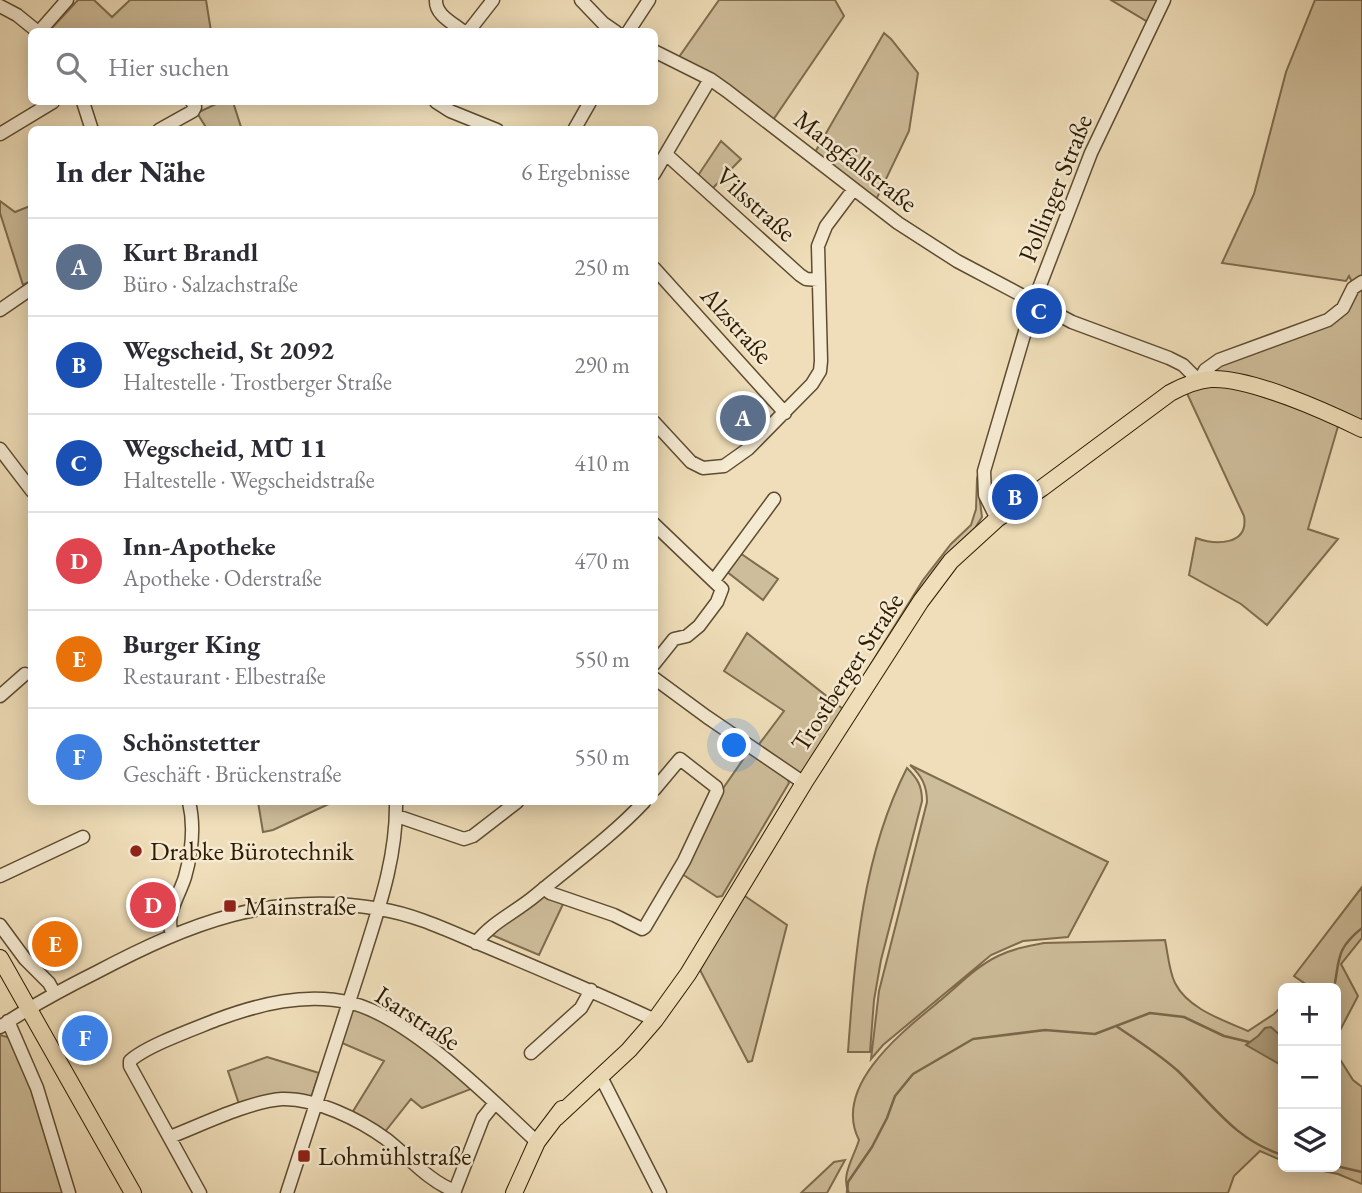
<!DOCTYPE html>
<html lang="de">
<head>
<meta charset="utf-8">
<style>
	:root { --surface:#fff; --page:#f2f2f3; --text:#2b2b33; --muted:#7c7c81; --line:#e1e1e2; --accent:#db2777 }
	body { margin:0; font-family:"EB Garamond",serif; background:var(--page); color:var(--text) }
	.controls { position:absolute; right:21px; bottom:21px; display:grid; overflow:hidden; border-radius:10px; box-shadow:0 4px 18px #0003 }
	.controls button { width:63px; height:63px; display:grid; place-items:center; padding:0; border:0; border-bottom:2px solid var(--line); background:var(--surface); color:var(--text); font:35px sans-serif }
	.you { position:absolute; left:735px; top:746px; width:24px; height:24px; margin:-18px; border:5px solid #fff; border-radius:50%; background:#1a73e8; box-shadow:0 0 0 10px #1a73e833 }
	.badge { display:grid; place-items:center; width:46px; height:46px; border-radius:50%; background:var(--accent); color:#fff; font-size:23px; font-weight:700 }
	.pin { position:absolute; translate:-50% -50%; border:4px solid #fff; box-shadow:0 2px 7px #0006 }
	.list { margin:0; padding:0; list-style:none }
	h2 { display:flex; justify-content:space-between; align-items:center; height:91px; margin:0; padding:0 28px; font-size:30px }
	h2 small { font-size:23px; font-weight:400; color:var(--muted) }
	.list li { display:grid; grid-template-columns:46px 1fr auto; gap:21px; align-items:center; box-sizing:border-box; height:98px; padding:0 28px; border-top:2px solid var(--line) }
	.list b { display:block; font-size:26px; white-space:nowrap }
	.list p { margin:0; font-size:23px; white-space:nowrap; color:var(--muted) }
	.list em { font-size:23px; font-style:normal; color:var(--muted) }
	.icon { flex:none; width:38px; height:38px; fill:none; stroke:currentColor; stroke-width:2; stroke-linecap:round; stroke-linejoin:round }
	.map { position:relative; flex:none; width:1362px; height:1193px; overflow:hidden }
	.search { position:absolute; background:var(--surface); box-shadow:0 4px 18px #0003; left:28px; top:28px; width:630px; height:77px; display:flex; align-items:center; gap:18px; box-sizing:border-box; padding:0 24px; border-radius:10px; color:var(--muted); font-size:26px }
	.panel { position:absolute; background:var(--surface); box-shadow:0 4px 18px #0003; left:28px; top:126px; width:630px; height:679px; border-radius:10px }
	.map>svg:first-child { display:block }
	.green { fill:#cebd9a; stroke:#7e6c4e; stroke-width:2 }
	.water { fill:#ad9c7b; stroke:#7a684b; stroke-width:2 }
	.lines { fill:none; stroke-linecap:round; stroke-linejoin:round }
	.stream { stroke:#7a684b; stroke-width:2.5 }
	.minor-casing { stroke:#5e4c30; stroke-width:15 }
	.major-casing { stroke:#2d1b02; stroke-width:18 }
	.minor { stroke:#f5ead2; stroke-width:12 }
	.major { stroke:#efdeb9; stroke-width:16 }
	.poi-dot { fill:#8f2418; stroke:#f5ead2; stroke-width:2.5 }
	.labels { text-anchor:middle; stroke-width:5; stroke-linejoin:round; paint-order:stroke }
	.street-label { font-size:26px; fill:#2d1b02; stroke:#f5ead2 }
	.poi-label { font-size:26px; fill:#2d1b02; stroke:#f5ead2; text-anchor:start }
</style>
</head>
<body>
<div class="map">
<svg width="1362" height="1193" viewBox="0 0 1362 1193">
	<rect width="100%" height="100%" fill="#efdeb9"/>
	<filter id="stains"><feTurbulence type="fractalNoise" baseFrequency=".00286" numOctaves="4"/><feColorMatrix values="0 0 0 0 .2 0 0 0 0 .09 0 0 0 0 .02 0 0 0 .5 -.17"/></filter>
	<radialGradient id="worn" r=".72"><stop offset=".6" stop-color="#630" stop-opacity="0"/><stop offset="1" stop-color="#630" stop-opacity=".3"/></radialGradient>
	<!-- green -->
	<path class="green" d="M78,0h16l18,17 18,-17h76l5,31h-162z
		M719,0h116l9,16 -71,104 -94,-63z
		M1111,0h48l-11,22z
		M1315,0h47v279l-9,5 -4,-8 -3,5 -124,-18 32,-69 32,-122z
		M884,33l7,6 27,34 -9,58 -34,71 -61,-48z
		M220,102h13l8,25 -4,2h-30l-10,-16z
		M721,141l20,18 -30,31 -14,-13z
		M0,201l15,11 15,-6 1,3v72l-8,4 -23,-72z
		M1362,284v140l-153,-54 100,-40z
		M1229,385l110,38 -31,106 30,10 -71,86 -26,-21 -52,-29 7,-37c19,7 53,8 48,-22l-59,-127z
		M980,467l-2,19 4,31 -7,11 -25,24 -149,223 -44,-28 27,-36 -60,-40 23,-38 96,76 80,-129 28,-36 20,-19 5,-16 1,-30z
		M740,553l38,26 -15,21 -37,-29z
		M749,751l38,26 2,6 -67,113 -5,1 -35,-23 42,-87z
		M910,765l198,97 -40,75 -45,4 -32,14 -108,90 -12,14 8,-68 48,-189c0,-16 -5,-26 -17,-37z
		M907,768c11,11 15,18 15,33l-41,159 -7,40 -4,52h-22c7,-97 14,-196 59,-284z
		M258,802h75l-60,28 -10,2z
		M1362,887v51l-21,26 17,32 -22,42v-50h-36l4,-5 -10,-7z
		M742,894l45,31 -35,136 -4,1 -48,-92z
		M546,896l18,6 -25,53 -47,-20 5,-7 43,-30z
		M1165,940c3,14 4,31 10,43 13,26 48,37 73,48l26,-17 9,-9v156l-23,-10 -26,25 -6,17h-379c-9,-17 5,-36 10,-53 -28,-55 47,-111 83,-141 18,-15 35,-33 56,-43 14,-7 30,-10 46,-13z
		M356,1009c45,16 80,48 115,80l-49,19 -11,-9 -27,34 -32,-20 32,-52 -42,-18 10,-32z
		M0,1035l11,3 6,9 49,146h-66z
		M1336,1053l17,27 9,7v97l-24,-10 -35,-7h33z
		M267,1057l52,16 -8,25 -71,9 -12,-36z
		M845,1160l-18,33h-26l33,-31z"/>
	<!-- water -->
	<path class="water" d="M1271,1027l12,11v26l-2,1 -35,-20 12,-9 7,-8z"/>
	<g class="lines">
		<!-- stream -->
		<path class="stream" d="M1334,988c6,-29 1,-38 28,-60
			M1116,1026c21,14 43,28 62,45 34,33 58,70 105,84
			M1336,1166l26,6
			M847,1193l1,-11 24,-35 15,-29 8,-22 18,-22 60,-35 72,-9 50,4 55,-21 34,4 40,19 25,6"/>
		<!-- minor casing -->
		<g class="minor-casing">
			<path id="minor" d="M436,0c-1,15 17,23 28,32
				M581,0l22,23 13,9
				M0,6l17,9 21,17
				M39,32l28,-32
				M468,32l25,-32
				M628,32l21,-32
				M654,51l56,28 17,12 171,132 59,38 115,61 97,36 14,7 16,16 6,-11 14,-10 109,-40 15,-12 10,-20 9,-6
				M83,102l9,28
				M436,102l14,9 47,19
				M159,130l34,-19 2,-4 -3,-5
				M574,130l16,-28
				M0,134l53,-32
				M667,155l133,120 6,4 12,1
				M654,174l56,-95
				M654,268l131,145
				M0,310l32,-22
				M654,422l37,40 12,6 21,-2 24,-17 64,-65 8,-13 1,-10 -3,-115 8,-20 27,-36
				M0,449l32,42
				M997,519l-12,-24 -1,-24 50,-170 57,-148 73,-153
				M654,524l68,65 -5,13 -18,24 -12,10 -13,3 -20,25
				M715,579l59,-80
				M654,678l53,39 97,66
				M0,696l25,-22
				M397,816l67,23 9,-3 44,-34
				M0,876l83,-39
				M544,888l6,5 64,22 28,14 3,-2 39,-66 33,-70 -1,-4 -36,-28 -26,31
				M0,925l25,34 24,24 6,11
				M172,934c-7,-19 7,-38 13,-57 7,-25 10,-50 4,-75
				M476,943c16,-21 40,-31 60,-48 36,-30 76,-59 108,-93
				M8,1021l29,67 32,105
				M0,1027c31,-21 63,-38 97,-55 93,-49 175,-82 283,-63 37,6 71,23 105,37 57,24 114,48 170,74
				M531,1053l50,-45 10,-18
				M601,1077l59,116
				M170,1137c31,-12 80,-36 112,-38 34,-1 78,21 104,40 22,17 42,42 69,52
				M200,1193l-70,-127v-5c16,-15 64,-32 86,-41 43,-16 90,-28 135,-17 59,14 141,97 186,139
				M287,1193c24,-75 49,-150 73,-225 17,-55 37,-108 36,-166
				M454,1193l29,-75 12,-15"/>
		</g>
		<!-- major casing -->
		<g class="major-casing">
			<path id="major" d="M0,958l133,235
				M556,1118l73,-68 26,-30 33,-46 116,-191 117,-182 30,-40 46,-42 45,-31 128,-95c13,-7 26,-13 41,-14 39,-2 116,33 151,50
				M514,1193l23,-51 25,-33"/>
		</g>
		<!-- minor -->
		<use href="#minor" class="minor"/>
		<!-- major -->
		<use href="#major" class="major"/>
	</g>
	<!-- markers -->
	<g class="poi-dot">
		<circle cx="136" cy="851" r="7"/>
		<rect x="223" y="899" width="14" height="14" rx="3.5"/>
		<rect x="297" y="1149" width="14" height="14" rx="3.5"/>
	</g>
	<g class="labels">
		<!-- street labels -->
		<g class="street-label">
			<text transform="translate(856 161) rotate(38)" y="9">Mangfallstraße</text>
			<text transform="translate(1055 188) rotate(-68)" y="9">Pollinger Straße</text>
			<text transform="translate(756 204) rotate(42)" y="9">Vilsstraße</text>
			<text transform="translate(737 325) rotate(48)" y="9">Alzstraße</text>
			<text transform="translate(847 672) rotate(-57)" y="9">Trostberger Straße</text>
			<text transform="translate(418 1018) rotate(33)" y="9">Isarstraße</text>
		</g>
		<!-- poi labels -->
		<g class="poi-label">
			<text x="150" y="860">Drabke Bürotechnik</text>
			<text x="244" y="915">Mainstraße</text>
			<text x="318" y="1165">Lohmühlstraße</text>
		</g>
	</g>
	<rect width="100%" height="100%" filter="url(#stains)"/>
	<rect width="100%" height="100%" fill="url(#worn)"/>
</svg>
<div class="controls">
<button>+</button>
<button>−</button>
<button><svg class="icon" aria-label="layers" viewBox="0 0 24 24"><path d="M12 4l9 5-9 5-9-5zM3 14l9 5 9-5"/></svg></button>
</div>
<div class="you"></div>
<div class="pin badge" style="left:743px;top:418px;background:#5c6f8a">A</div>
<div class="pin badge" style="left:1015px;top:497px;background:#1a4fb4">B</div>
<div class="pin badge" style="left:1039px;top:311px;background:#1a4fb4">C</div>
<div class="pin badge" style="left:153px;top:905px;background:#e0444e">D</div>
<div class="pin badge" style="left:55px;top:944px;background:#e8710a">E</div>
<div class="pin badge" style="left:85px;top:1038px;background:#3f7fe0">F</div>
<div class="search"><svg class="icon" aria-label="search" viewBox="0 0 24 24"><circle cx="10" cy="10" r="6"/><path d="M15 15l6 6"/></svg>Hier suchen</div>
<section class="panel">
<h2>In der Nähe<small>6 Ergebnisse</small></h2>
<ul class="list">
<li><span class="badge" style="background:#5c6f8a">A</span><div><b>Kurt Brandl</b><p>Büro · Salzachstraße</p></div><em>250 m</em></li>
<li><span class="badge" style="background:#1a4fb4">B</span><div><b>Wegscheid, St 2092</b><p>Haltestelle · Trostberger Straße</p></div><em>290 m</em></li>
<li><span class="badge" style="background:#1a4fb4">C</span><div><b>Wegscheid, MÜ 11</b><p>Haltestelle · Wegscheidstraße</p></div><em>410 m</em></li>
<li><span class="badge" style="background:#e0444e">D</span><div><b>Inn-Apotheke</b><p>Apotheke · Oderstraße</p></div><em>470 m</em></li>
<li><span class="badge" style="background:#e8710a">E</span><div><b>Burger King</b><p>Restaurant · Elbestraße</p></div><em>550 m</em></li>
<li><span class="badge" style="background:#3f7fe0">F</span><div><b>Schönstetter</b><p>Geschäft · Brückenstraße</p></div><em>550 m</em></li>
</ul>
</section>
</div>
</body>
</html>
